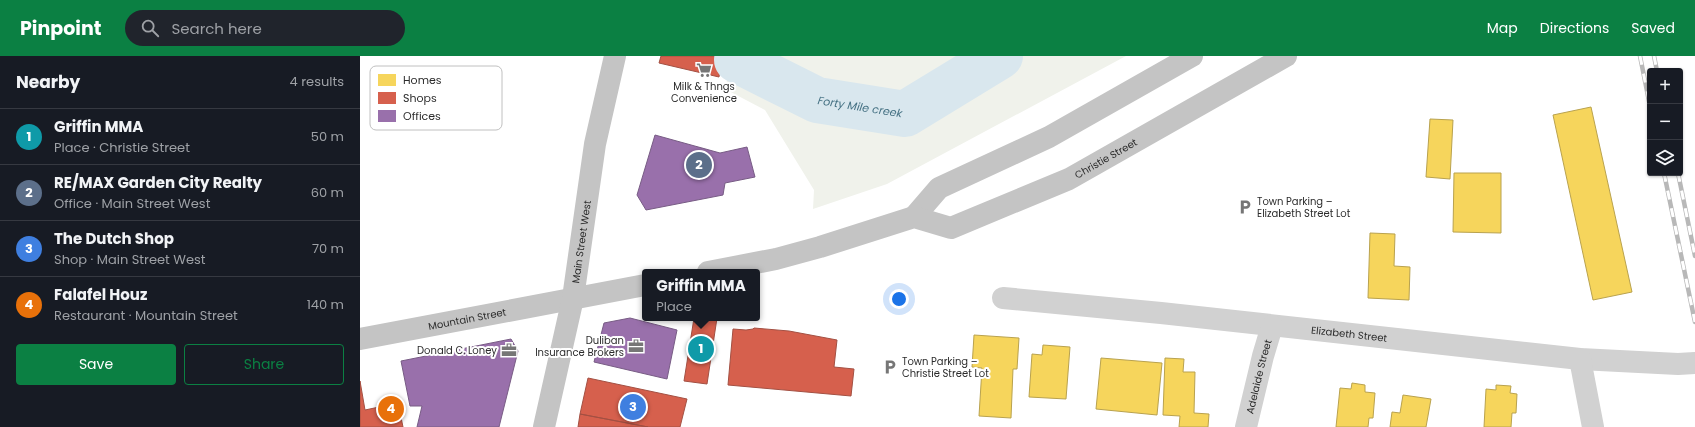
<!DOCTYPE html>
<html lang="en">
<head>
<meta charset="utf-8">
<style>
	:root { --surface:#171b24; --page:#20242c; --text:#f1f3f6; --muted:#9ea1a6; --line:#363941; --accent:#0b8043 }
	body { margin:0; font-family:Poppins,sans-serif; background:var(--page); color:var(--text) }
	.controls { position:absolute; right:12px; top:12px; display:grid; overflow:hidden; border-radius:4px; box-shadow:0 1px 3px #0004 }
	.controls button { width:36px; height:36px; display:grid; place-items:center; padding:0; border:0; border-bottom:1px solid var(--line); background:var(--surface); color:var(--text); font:20px sans-serif }
	.you { position:absolute; left:539px; top:243px; width:14px; height:14px; margin:-10px; border:3px solid #fff; border-radius:50%; background:#1a73e8; box-shadow:0 0 0 6px #1a73e833 }
	.badge { display:grid; place-items:center; width:26px; height:26px; border-radius:50%; background:var(--accent); color:#fff; font-size:13px; font-weight:700 }
	.pin { position:absolute; translate:-50% -50%; border:2px solid #fff; box-shadow:0 1px 4px #0006 }
	.popup { position:absolute; left:282px; top:213px; width:118px; height:52px; box-sizing:border-box; display:grid; place-content:center; border-radius:4px; background:var(--surface); filter:drop-shadow(0 1px 3px #0005); font-size:13px; white-space:nowrap; color:var(--muted) }
	.popup b { font-size:15px; color:var(--text) }
	.popup::after { content:''; position:absolute; left:50%; top:100%; margin-left:-8px; border:8px solid transparent; border-top-color:var(--surface) }
	.list { margin:0; padding:0; list-style:none }
	h2 { display:flex; justify-content:space-between; align-items:center; height:52px; margin:0; padding:0 16px; font-size:17px }
	h2 small { font-size:13px; font-weight:400; color:var(--muted) }
	.list li { display:grid; grid-template-columns:26px 1fr auto; gap:12px; align-items:center; box-sizing:border-box; height:56px; padding:0 16px; border-top:1px solid var(--line) }
	.list b { display:block; font-size:15px; white-space:nowrap }
	.list p { margin:0; font-size:13px; white-space:nowrap; color:var(--muted) }
	.list em { font-size:13px; font-style:normal; color:var(--muted) }
	.actions { display:flex; gap:8px; padding:12px 16px }
	.actions a { flex:1; padding:9px 0; border:1px solid var(--accent); border-radius:4px; text-align:center; font-size:14px; color:var(--accent) }
	.actions .main { background:var(--accent); color:#fff }
	.icon { flex:none; width:22px; height:22px; fill:none; stroke:currentColor; stroke-width:2; stroke-linecap:round; stroke-linejoin:round }
	.map { position:relative; flex:none; width:1335px; height:371px; overflow:hidden }
	header { display:flex; align-items:center; gap:24px; box-sizing:border-box; height:56px; padding:0 20px; background:var(--accent); color:#fff }
	header strong { font-size:19px }
	nav { display:flex; gap:22px; margin-inline-start:auto; font-size:14px }
	.search { width:280px; height:36px; background:var(--page); display:flex; align-items:center; gap:10px; box-sizing:border-box; padding:0 14px; border-radius:22px; color:var(--muted); font-size:15px }
	main { display:flex }
	aside { flex:1; background:var(--surface) }
	.map>svg:first-child { display:block }
	.green { fill:#f0f2eb }
	.homes { fill:#f6d55c; stroke:#b9a24e }
	.shops { fill:#d6604d; stroke:#a35043 }
	.offices { fill:#9970ab; stroke:#785c85 }
	.lines { fill:none; stroke-linecap:round; stroke-linejoin:round }
	.river { stroke:#d9e7ee; stroke-width:46 }
	.minor { stroke:#d1d1d1; stroke-width:22 }
	.major { stroke:#c4c4c4; stroke-width:22 }
	.rail-casing { stroke:#b8b8b8; stroke-width:4.5 }
	.rail { stroke:#fff; stroke-width:3; stroke-dasharray:9; stroke-linecap:butt }
	.labels { text-anchor:middle; stroke-width:4; stroke-linejoin:round; paint-order:stroke }
	.poi-label { font-size:10px; fill:#2c2c2c; stroke:#fff; text-anchor:start }
	.street-label { font-size:10px; fill:#2c2c2c; stroke:#fff }
	.water-label { font-size:11px; font-style:italic; fill:#457183; stroke:#fff }
	.key { fill:#fff; stroke:#c0c0c0; stroke-width:1 }
	.key-label { font-size:11px; fill:#2c2c2c }
</style>
</head>
<body>
<header>
<strong>Pinpoint</strong>
<div class="search"><svg class="icon" aria-label="search" viewBox="0 0 24 24"><circle cx="10" cy="10" r="6"/><path d="M15 15l6 6"/></svg>Search here</div>
<nav><a>Map</a><a>Directions</a><a>Saved</a></nav>
</header>
<main>
<aside>
<h2>Nearby<small>4 results</small></h2>
<ul class="list">
<li><span class="badge" style="background:#0f9aa8">1</span><div><b>Griffin MMA</b><p>Place · Christie Street</p></div><em>50 m</em></li>
<li><span class="badge" style="background:#5c6f8a">2</span><div><b>RE/MAX Garden City Realty</b><p>Office · Main Street West</p></div><em>60 m</em></li>
<li><span class="badge" style="background:#3f7fe0">3</span><div><b>The Dutch Shop</b><p>Shop · Main Street West</p></div><em>70 m</em></li>
<li><span class="badge" style="background:#e8710a">4</span><div><b>Falafel Houz</b><p>Restaurant · Mountain Street</p></div><em>140 m</em></li>
</ul>
<div class="actions"><a class="main">Save</a><a>Share</a></div>
</aside>
<div class="map">
<svg width="1335" height="371" viewBox="0 0 1335 371">
	<rect width="100%" height="100%" fill="#fff"/>
	<!-- green -->
	<path class="green" d="M373,0h393l-239,128 -74,25 1,-19 -49,-80 -40,-21z"/>
	<!-- homes -->
	<path class="homes" d="M1231,51l41,185 -39,8 -40,-185z
		M1070,63l23,1 -3,59 -24,-2z
		M1094,117h47v60l-48,-1z
		M1010,177l25,1 -1,32 16,1 -1,33 -41,-2z
		M614,279l45,3 -2,31h-4l-2,49 -32,-2 3,-48 -10,-1z
		M683,289l27,2 -4,52 -37,-2 3,-43 10,1z
		M741,302l61,5 -5,52 -61,-6z
		M805,302l19,1 -1,13h12l-1,41 15,1 -1,13h-29l1,-11 -17,-1z
		M992,327l13,2v7l10,1 -2,25h-4l-1,9h-32l4,-39 11,1z
		M1136,329l15,1 -1,7 7,1 -1,19h-4l-1,14h-27l2,-38 10,1z
		M1043,339l28,4 -5,28h-36l2,-15 8,1z"/>
	<!-- shops -->
	<path class="shops" d="M301,0h61l-3,21 -60,-14z
		M334,262h23l-10,66 -23,-3z
		M394,272l35,3 48,9 -3,27 20,2 -3,27 -123,-11 5,-56 13,1 7,-1z
		M228,322l99,21 -7,28h-32l-68,-13z
		M0,325l5,29 33,-7 5,24h-43z
		M220,358l68,13h-70z"/>
	<!-- offices -->
	<path class="offices" d="M295,79l65,18 27,-6 8,30 -30,6 -2,12 -77,15 -9,-15z
		M270,262l47,12 -10,49 -73,-17 10,-39z
		M151,283l7,12 -19,76h-82l5,-21h-12l-9,-45z"/>
	<g class="lines">
		<!-- river -->
		<path class="river" id="s1" d="M377,4l80,40 88,14 95,-58"/>
		<!-- minor -->
		<g class="minor">
			<path id="s2" d="M643,242l158,15 419,46 98,5 17,-1"/>
			<path d="M1220,303l13,68"/>
			<path id="s3" d="M886,371l17,-71 9,-30"/>
		</g>
		<!-- major -->
		<g class="major">
			<path d="M554,161l25,-29 110,-51 143,-81"/>
			<path id="s4" d="M348,216l68,-13 44,-12 94,-30 37,11 118,-49 217,-123"/>
			<path id="s5" d="M0,283l285,-54"/>
			<path id="s6" d="M184,371l29,-129 22,-154 20,-88"/>
		</g>
		<!-- rail casing -->
		<g class="rail-casing">
			<path id="rail" d="M1280,0l10,50
				M1294,0l3,15
				M1304,117l31,149
				M1318,117l17,83"/>
		</g>
		<!-- rail -->
		<use href="#rail" class="rail"/>
	</g>
	<!-- icons -->
	<defs>
		<g id="supermarket-bare" transform="scale(1.2)"><path d="M-6-5.5h2.5l.6 2H6L4.5 2H-2.5L-4.4-4H-6ZM-1.5 3.2a1.3 1.3 0 1 0 .1 0ZM3 3.2a1.3 1.3 0 1 0 .1 0Z" fill="#767676" stroke="#fff" stroke-width="2.5" paint-order="stroke"/></g>
		<g id="parking-bare" transform="scale(1.2)"><path d="M-3.5-5.5H1a3.5 3.5 0 0 1 0 7H-1V5.5H-3.5ZM-1-3.4V-.6H.8a1.4 1.4 0 0 0 0-2.8Z" fill="#767676" stroke="#fff" stroke-width="2.5" paint-order="stroke"/></g>
		<g id="office-bare" transform="scale(1.2)"><path d="M-6-3h4V-5.5h4V-3h4V5H-6ZM-1-4.5V-3h2v-1.5ZM-6 0V1H6V0Z" fill="#767676" stroke="#fff" stroke-width="2.5" paint-order="stroke"/></g>
	</defs>
	<g fill-rule="evenodd">
		<use href="#supermarket-bare" x="344" y="14"/>
		<use href="#parking-bare" x="885" y="151"/>
		<use href="#office-bare" x="276" y="290"/>
		<use href="#office-bare" x="149" y="294"/>
		<use href="#parking-bare" x="530" y="311"/>
	</g>
	<g class="labels">
		<!-- poi labels -->
		<g class="poi-label">
			<text x="344" y="34" text-anchor="middle">Milk &amp; Thngs<tspan x="344" dy="12">Convenience</tspan></text>
			<text x="897" y="149">Town Parking –<tspan x="897" dy="12">Elizabeth Street Lot</tspan></text>
			<text x="264" y="288" text-anchor="end">Duliban<tspan x="264" dy="12">Insurance Brokers</tspan></text>
			<text x="137" y="298" text-anchor="end">Donald C. Loney</text>
			<text x="542" y="309">Town Parking –<tspan x="542" dy="12">Christie Street Lot</tspan></text>
		</g>
		<!-- street labels -->
		<g class="street-label">
			<text dy="4" stroke="none"><textPath href="#s4" startOffset="422">Christie Street</textPath></text>
			<text dy="4" stroke="none"><textPath href="#s6" startOffset="189">Main Street West</textPath></text>
			<text dy="4" stroke="none"><textPath href="#s5" startOffset="109">Mountain Street</textPath></text>
			<text dy="4" stroke="none"><textPath href="#s2" startOffset="348">Elizabeth Street</textPath></text>
			<text dy="4" stroke="none"><textPath href="#s3" startOffset="52">Adelaide Street</textPath></text>
		</g>
		<!-- water labels -->
		<g class="water-label">
			<text dy="4" stroke="none"><textPath href="#s1" startOffset="133">Forty Mile creek</textPath></text>
		</g>
	</g>
	<!-- legend -->
	<rect x="10" y="10" width="132" height="64" rx="6" class="key"/>
	<rect x="18" y="18" width="18" height="12" fill="#f6d55c"/>
	<rect x="18" y="36" width="18" height="12" fill="#d6604d"/>
	<rect x="18" y="54" width="18" height="12" fill="#9970ab"/>
	<g class="key-label">
		<text x="43" y="28">Homes</text>
		<text x="43" y="46">Shops</text>
		<text x="43" y="64">Offices</text>
	</g>
</svg>
<div class="controls">
<button>+</button>
<button>−</button>
<button><svg class="icon" aria-label="layers" viewBox="0 0 24 24"><path d="M12 4l9 5-9 5-9-5zM3 14l9 5 9-5"/></svg></button>
</div>
<div class="you"></div>
<div class="pin badge" style="left:341px;top:293px;background:#0f9aa8">1</div>
<div class="popup"><b>Griffin MMA</b>Place</div>
<div class="pin badge" style="left:339px;top:109px;background:#5c6f8a">2</div>
<div class="pin badge" style="left:273px;top:351px;background:#3f7fe0">3</div>
<div class="pin badge" style="left:31px;top:353px;background:#e8710a">4</div>
</div>
</main>
</body>
</html>
